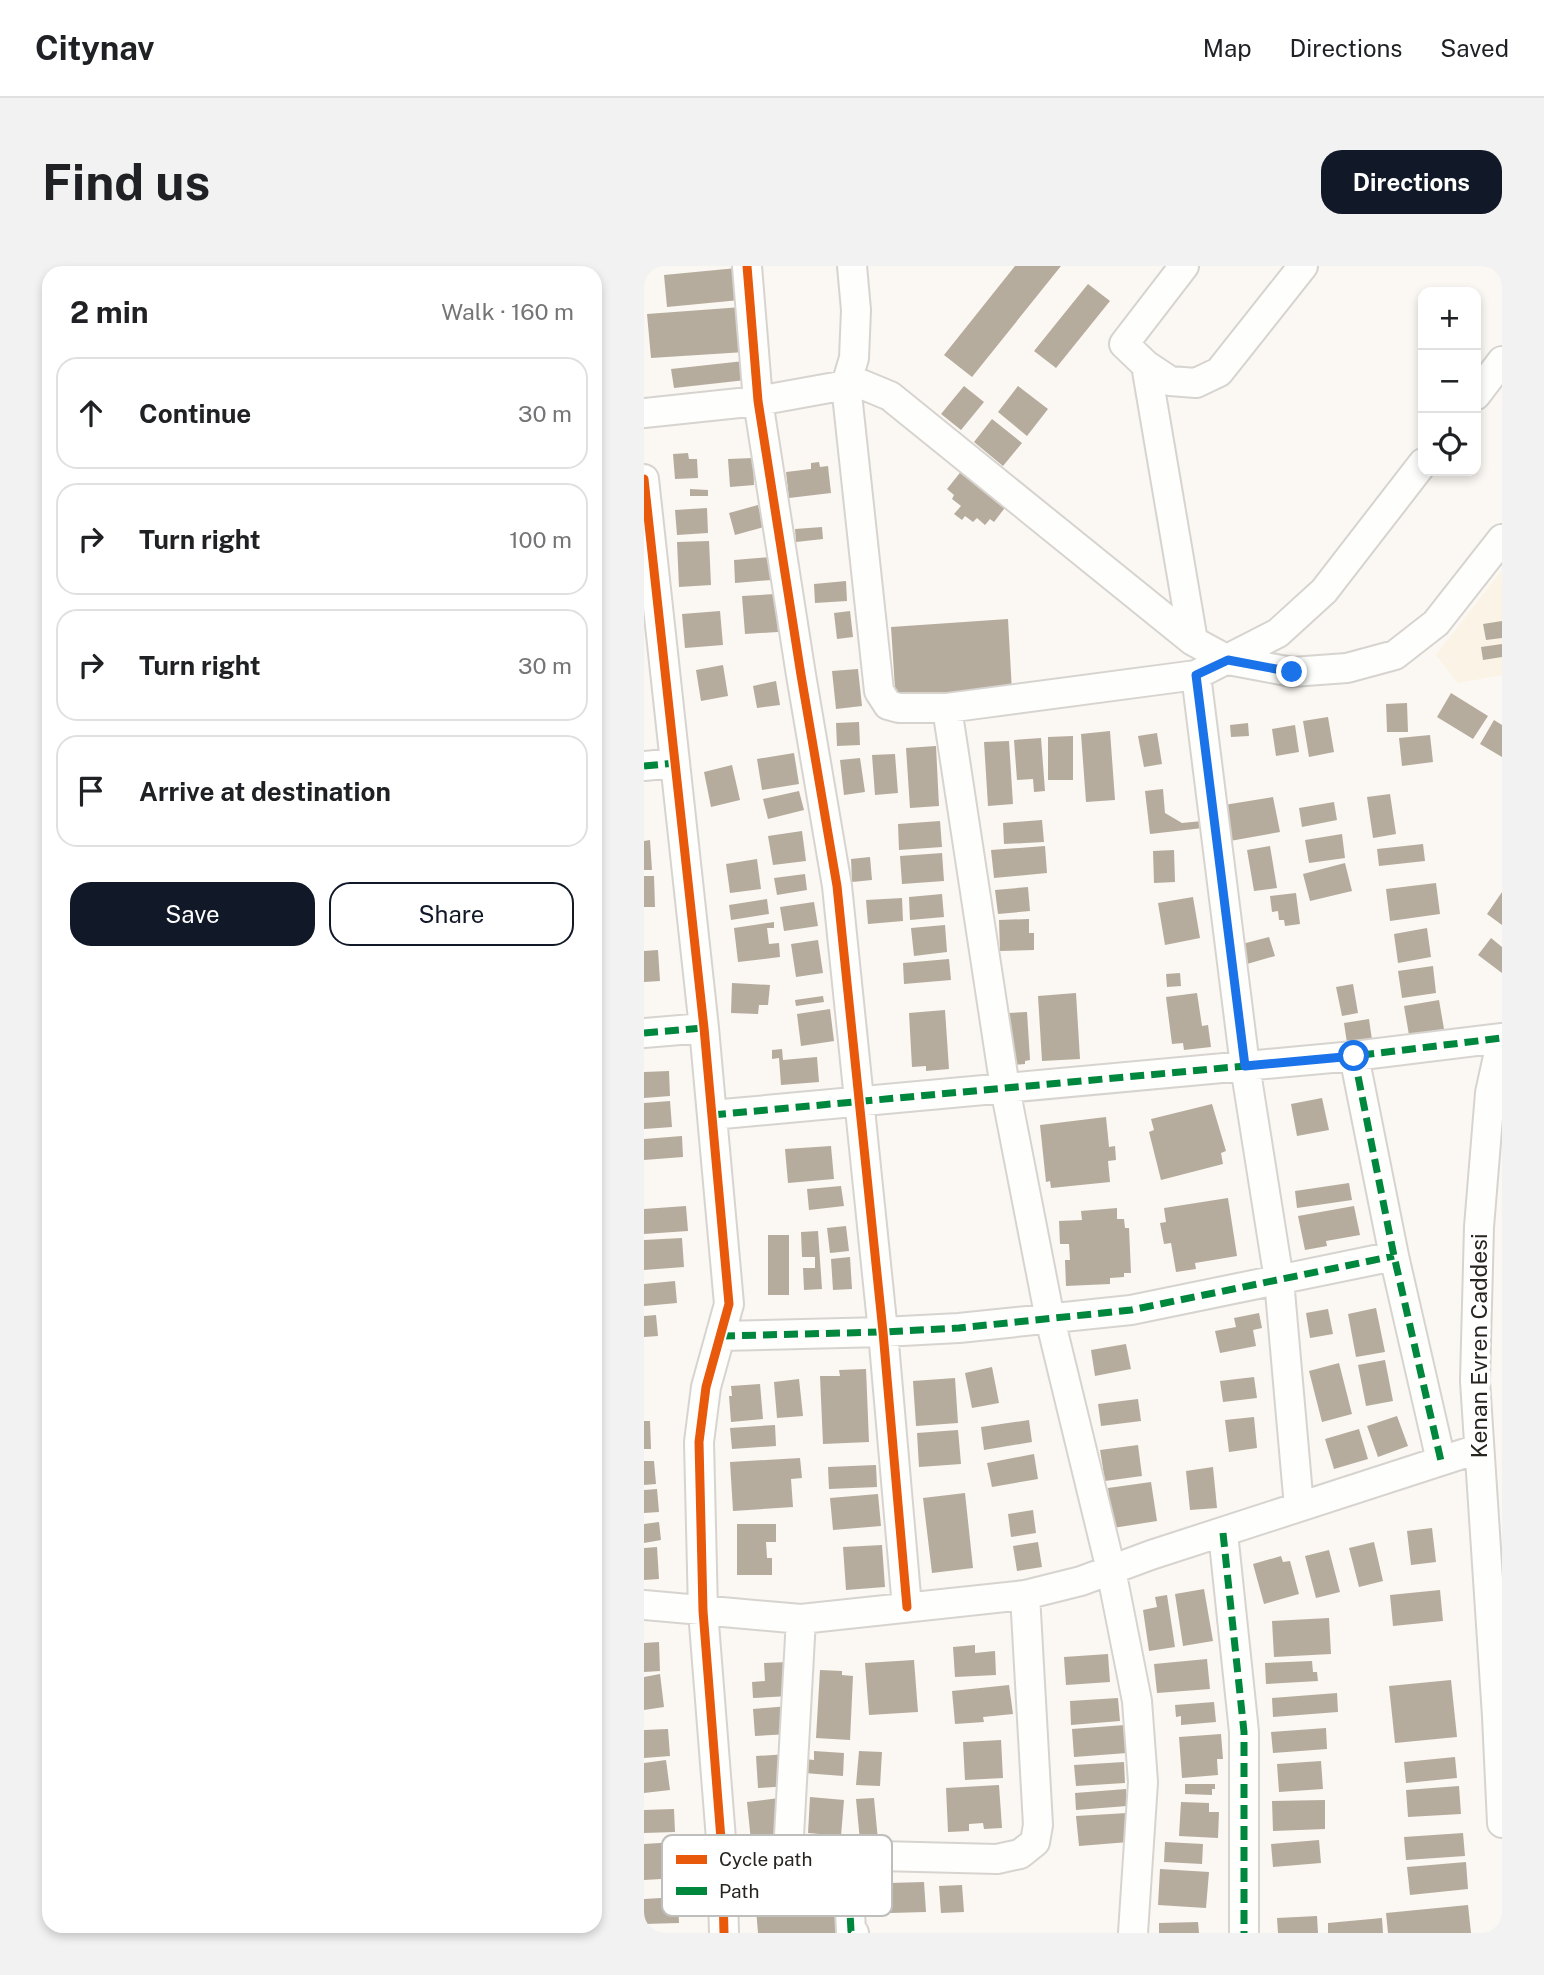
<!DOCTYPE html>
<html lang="en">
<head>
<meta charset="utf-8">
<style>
	:root { --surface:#fff; --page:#f2f2f2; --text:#202124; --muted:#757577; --line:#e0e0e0; --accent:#111827 }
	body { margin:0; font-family:"Public Sans",sans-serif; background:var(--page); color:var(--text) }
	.controls { position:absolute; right:21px; top:21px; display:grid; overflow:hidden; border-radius:14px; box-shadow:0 4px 10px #0003 }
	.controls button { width:63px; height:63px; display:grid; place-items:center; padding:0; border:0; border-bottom:2px solid var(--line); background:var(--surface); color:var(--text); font:35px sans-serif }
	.stop { position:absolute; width:21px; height:21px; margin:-16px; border:5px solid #1a73e8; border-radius:50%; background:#fff }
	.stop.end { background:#1a73e8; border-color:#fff; box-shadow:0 2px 7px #0008 }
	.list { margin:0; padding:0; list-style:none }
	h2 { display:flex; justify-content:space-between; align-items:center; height:91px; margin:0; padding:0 28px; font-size:30px }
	h2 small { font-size:23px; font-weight:400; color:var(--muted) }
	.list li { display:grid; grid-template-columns:46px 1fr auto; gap:21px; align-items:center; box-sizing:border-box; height:112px; margin:0 14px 14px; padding:0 14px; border:2px solid var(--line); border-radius:21px }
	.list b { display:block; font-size:26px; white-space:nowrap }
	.list em { font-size:23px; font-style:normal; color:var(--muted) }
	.actions { display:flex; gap:14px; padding:21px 28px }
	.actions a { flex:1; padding:16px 0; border:2px solid var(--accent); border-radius:21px; text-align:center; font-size:24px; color:var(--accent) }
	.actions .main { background:var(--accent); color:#fff }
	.icon { flex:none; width:38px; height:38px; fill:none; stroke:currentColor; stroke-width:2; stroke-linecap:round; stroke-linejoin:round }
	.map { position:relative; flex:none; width:858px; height:1667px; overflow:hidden; border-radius:21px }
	header { display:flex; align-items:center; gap:42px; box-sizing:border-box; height:98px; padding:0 35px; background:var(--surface); border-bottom:2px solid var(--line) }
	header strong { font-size:33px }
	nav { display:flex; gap:38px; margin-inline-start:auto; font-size:24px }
	.intro { display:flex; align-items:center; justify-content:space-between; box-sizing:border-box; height:168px; padding:0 42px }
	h1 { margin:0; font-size:49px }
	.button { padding:18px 32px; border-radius:21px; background:var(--accent); color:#fff; font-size:24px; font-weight:700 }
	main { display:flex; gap:42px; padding:0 42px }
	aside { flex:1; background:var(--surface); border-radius:21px; box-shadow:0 4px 10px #0003 }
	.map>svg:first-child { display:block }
	.built { fill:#fbf3e5 }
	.building { fill:#b5ac9d }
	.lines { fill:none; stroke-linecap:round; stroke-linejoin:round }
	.minor-casing { stroke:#d7d4d0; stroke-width:32 }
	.minor { stroke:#fefefd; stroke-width:28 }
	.quiet { stroke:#00873e; stroke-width:7; stroke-dasharray:14 7; stroke-linecap:butt }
	.cycleway-casing { stroke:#fff; stroke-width:13 }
	.cycleway { stroke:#e8590c; stroke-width:9 }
	.route { stroke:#1a73e8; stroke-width:9 }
	.labels { text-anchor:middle; stroke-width:7; stroke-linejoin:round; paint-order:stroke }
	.street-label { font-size:23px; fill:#272520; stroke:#fff }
	.key { fill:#fff; stroke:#bebebc; stroke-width:2 }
	.key-label { font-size:19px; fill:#272520 }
</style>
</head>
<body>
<header>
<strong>Citynav</strong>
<nav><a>Map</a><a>Directions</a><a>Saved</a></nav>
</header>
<div class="intro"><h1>Find us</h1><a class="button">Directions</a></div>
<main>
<aside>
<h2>2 min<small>Walk · 160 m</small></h2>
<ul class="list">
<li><svg class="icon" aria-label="ahead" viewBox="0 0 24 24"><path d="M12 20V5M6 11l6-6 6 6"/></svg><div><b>Continue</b></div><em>30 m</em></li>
<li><svg class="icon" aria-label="right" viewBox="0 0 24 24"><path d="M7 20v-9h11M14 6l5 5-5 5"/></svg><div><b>Turn right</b></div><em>100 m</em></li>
<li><svg class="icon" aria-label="right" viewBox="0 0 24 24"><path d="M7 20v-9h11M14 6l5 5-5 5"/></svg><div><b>Turn right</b></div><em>30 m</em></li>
<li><svg class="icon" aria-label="arrive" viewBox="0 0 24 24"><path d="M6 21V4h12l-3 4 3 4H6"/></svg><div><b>Arrive at destination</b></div></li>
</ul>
<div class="actions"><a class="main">Save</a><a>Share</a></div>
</aside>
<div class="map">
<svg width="858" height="1667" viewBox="0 0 858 1667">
	<rect width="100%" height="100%" fill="#fbf7f2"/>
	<!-- built -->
	<path class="built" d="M858,304v105l-44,8 -22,-28z"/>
	<!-- building -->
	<path class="building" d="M371,0h46l-89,111 -28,-22z
		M93,2l3,32 -73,7 -3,-32z
		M444,18l22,17 -54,67 -22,-17z
		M98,41l3,45 -94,6 -4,-44z
		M100,95l2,19 -72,8 -3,-19z
		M320,120l20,16 -23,28 -20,-16z
		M374,120l30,23 -21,27 -29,-24z
		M348,153l30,24 -19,23 -29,-24z
		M44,187l1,6h8l1,19 -23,1 -2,-25z
		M109,192l1,27 -24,2 -2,-28z
		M175,196l1,5 8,-1 3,27 -42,5 -3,-26 25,-3v-6z
		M319,203l44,36 -13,17 -4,-3 -5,6 -8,-7 -4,4 -8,-6 -3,4 -8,-6 7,-8 -9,-7 2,-4 -7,-6z
		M46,223l18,1v6h-18z
		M114,239l6,22 -29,8 -6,-22z
		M63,242l1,25 -31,2 -2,-25z
		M178,261l1,12 -27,3 -1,-13z
		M65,275l2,44 -32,2 -2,-45z
		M126,291l1,23 -36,3 -1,-23z
		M202,315l1,20 -32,2 -1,-19z
		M131,328l3,38 -33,2 -3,-38z
		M76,345l3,34 -38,3 -3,-34z
		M206,345l3,26 -16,2 -3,-26z
		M364,353l4,73 -116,12 -5,-77z
		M858,355v17l-16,2 -3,-16z
		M858,378v13l-19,3 -2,-13z
		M79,399l5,31 -27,5 -5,-31z
		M214,403l4,37 -26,3 -4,-38z
		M132,415l4,24 -23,3 -4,-22z
		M807,427l37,23 -15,23 -36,-22z
		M763,437l1,29h-21l-1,-28z
		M684,451l6,35 -25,5 -6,-36z
		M850,454l8,5v32l-22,-13z
		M215,456l1,23 -23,1 -1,-23z
		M604,457l1,13 -18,1 -1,-12z
		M651,459l4,27 -23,4 -4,-27z
		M466,465l5,69 -29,2 -5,-68z
		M513,467l5,31 -18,3 -6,-31z
		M786,469l3,27 -31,4 -3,-28z
		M429,470v44h-25v-43z
		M397,472l4,53 -11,1 -1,-13 -16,1 -3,-40z
		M365,475l4,63 -25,2 -4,-64z
		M292,480l3,60 -29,2 -4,-60z
		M150,487l5,31 -37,6 -5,-31z
		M251,488l3,39 -23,2 -3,-40z
		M216,492l5,34 -21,3 -4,-35z
		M88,499l8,35 -29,7 -7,-35z
		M519,523l2,24 17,10 20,-2 1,7 -53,6 -5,-43z
		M155,525l5,19 -36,9 -5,-20z
		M746,528l6,40 -23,4 -6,-41z
		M629,531l7,35 -50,9 -6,-36z
		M690,536l3,18 -35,7 -3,-19z
		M398,554l2,22 -40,2 -1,-21z
		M296,555l2,26 -43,3 -1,-26z
		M158,565l4,30 -33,4 -5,-29z
		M698,568l3,24 -36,5 -4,-23z
		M6,574l2,30h-8v-29z
		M779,578l2,17 -46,5 -2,-17z
		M401,580l2,27 -53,5 -3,-28z
		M626,580l7,42 -23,3 -7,-41z
		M530,584l1,32 -21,1 -1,-32z
		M298,587l2,28 -42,3 -2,-28z
		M226,591l2,23 -20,2 -1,-23z
		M113,593l4,30 -31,4 -4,-29z
		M701,597l7,28 -42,10 -7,-27z
		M161,608l2,16 -30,5 -3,-17z
		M0,610h10l1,31h-11z
		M792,617l4,31 -50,7 -4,-32z
		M384,621l2,24 -32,3 -3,-24z
		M858,626v33l-15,-11z
		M652,627l4,31 -15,2 -1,-6h-5l-1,-9 -6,1 -2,-16z
		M298,628l2,23 -34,3 -1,-23z
		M549,631l7,41 -35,7 -7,-42z
		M258,632l1,23 -35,3 -2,-24z
		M123,633l2,15 -38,6 -2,-15z
		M170,636l4,24 -34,5 -4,-24z
		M385,653v14h5v17l-34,1 -1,-31z
		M130,656v6h-7l2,16 10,-1 1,14 -42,5 -4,-34z
		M301,659l2,27 -33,4 -3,-28z
		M783,662l4,29 -33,6 -4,-29z
		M625,671l6,19 -28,8 -5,-20z
		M847,672l11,9v26l-24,-18z
		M174,674l5,33 -27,4 -5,-33z
		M14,684l2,31 -16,1v-31z
		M305,693l2,21 -47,4 -1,-21z
		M789,700l3,27 -34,5 -4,-27z
		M536,707l1,13 -14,1 -1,-13z
		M88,717l38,2 -2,20h-9l-1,9 -27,-1z
		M709,718l5,29 -16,3 -6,-29z
		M432,727l4,66 -38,2 -4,-65z
		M553,727l5,33 6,-1 3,22 -27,3 -1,-7 -11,1 -6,-47z
		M179,730l1,6 -28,4 -1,-6z
		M795,734l5,29 -35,6 -5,-29z
		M186,743l4,32 -33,5 -4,-32z
		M301,744l4,59 -23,2v-5l-14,1 -3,-54z
		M383,746l3,48 -5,1v3l-14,1 -3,-52z
		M725,753l4,28 -18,2 -1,-7 -7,1 -3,-20z
		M138,783l1,11 34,-3 2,25 -38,3 -2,-27 -7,1v-9z
		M25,805l1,25 -26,2v-26z
		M678,832l7,32 -32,6 -6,-32z
		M26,835l2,26 -28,2v-26z
		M568,838l14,47 -5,2 2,11 -62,16 -12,-48 5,-2 -3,-11z
		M462,851l3,30 6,-1 1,14 -8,1 2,21 -59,6 -1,-7 -4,1 -6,-57z
		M38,870l1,21 -39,3v-21z
		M187,880l3,33 -46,4 -3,-34z
		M705,917l3,17 -55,8 -2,-17z
		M197,920l3,20 -35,4 -2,-21z
		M584,932l9,58 -42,7 1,6 -20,3 -5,-29 -7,1 -4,-21 6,-1 -2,-14z
		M42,940l2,25 -44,3v-25z
		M710,940l6,29 -34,6 1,5 -22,4 -7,-34z
		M473,942v11h7l1,9h4l2,45h-7v4l-14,1v6l-44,2 -1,-26h5l-1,-16h-9l-1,-23 23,-1 -1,-9z
		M202,960l3,25 -19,2 -3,-25z
		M174,965l4,58 -18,1 -1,-22h12v-11h-13l-1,-25z
		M124,969h21v60h-21z
		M38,972l2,29 -40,3v-30z
		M206,991l2,32 -19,1 -2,-31z
		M31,1015l2,22 -33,3v-22z
		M732,1042l9,44 -29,5 -8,-43z
		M684,1043l5,25 -23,4 -4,-25z
		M615,1047l3,15 -9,2 3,16 -36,7 -5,-22 21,-4 -2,-9z
		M12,1049l2,21 -14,1v-21z
		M482,1078l5,25 -36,7 -4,-26z
		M741,1094l8,41 -27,5 -8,-41z
		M695,1097l13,51 -30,8 -13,-51z
		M348,1101l7,36 -27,5 -7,-35z
		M222,1103l3,73 -46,2 -3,-68h20l-1,-6z
		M610,1111l3,21 -34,4 -3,-21z
		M311,1112l3,45 -42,3 -3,-45z
		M155,1113l4,37 -26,2 -3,-36z
		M116,1118l3,35 -32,3 -2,-26h3l-1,-10z
		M494,1133l3,22 -40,5 -3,-22z
		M753,1150l11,30 -30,11 -11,-31z
		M610,1151l3,31 -28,4 -4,-32z
		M385,1154l3,22 -48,8 -3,-23z
		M0,1155h6l1,28h-7z
		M131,1159l1,21 -44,3 -2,-21z
		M715,1163l9,30 -34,10 -9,-30z
		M314,1164l3,34 -42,3 -2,-34z
		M494,1179l4,31 -37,5 -5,-31z
		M390,1188l4,25 -46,8 -5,-24z
		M156,1192l2,20 -11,1 2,28 -60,4 -3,-49z
		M0,1195h10l2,23 -12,1z
		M232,1199l1,22 -48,2 -1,-22z
		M569,1201l4,41 -27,2 -4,-39z
		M507,1216l6,39 -44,7 -5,-40z
		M13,1223l2,23 -15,1v-23z
		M321,1227l8,75 -41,5 -9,-75z
		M234,1228l3,32 -48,4 -3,-32z
		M389,1244l3,23 -25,4 -3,-23z
		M15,1256l2,18 -17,3v-19z
		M93,1258h39v18h-10l1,16h5v17h-35z
		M788,1262l4,34 -25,3 -4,-34z
		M394,1276l4,25 -25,4 -4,-25z
		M730,1276l9,39 -24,6 -10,-39z
		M238,1279l3,42 -39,3 -3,-43z
		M13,1281l2,32 -15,1v-32z
		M685,1284l11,42 -24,6 -11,-42z
		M637,1290l2,6 7,-1 9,33 -35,10 -11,-40z
		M560,1323l9,52 -30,5 -8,-52z
		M796,1324l3,31 -50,5 -3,-31z
		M523,1329l8,52 -26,4 -6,-41 14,-3 -2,-10z
		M685,1352l2,36 -57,3 -2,-36z
		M15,1376l1,29 -16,1v-29z
		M331,1379v8l20,-2 1,24 -41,2 -2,-30z
		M464,1388l2,28 -44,3 -2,-28z
		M563,1393l3,30 -53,4 -3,-29z
		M270,1394l4,52 -49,3 -4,-52z
		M668,1395l1,11h4l1,9 -52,3 -1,-21z
		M144,1396l2,34 -37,2 -1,-16 13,-1 -1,-18z
		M176,1404l22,1v4l11,1 -3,64 -34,-2z
		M16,1408l4,33 -20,3v-33z
		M807,1414l6,57 -62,6 -6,-57z
		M365,1419l4,29 -30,3 1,5 -29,2 -3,-33z
		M693,1427l1,19 -65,5 -1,-19z
		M474,1432l2,23 -49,4 -1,-24z
		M570,1436l2,20 -35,3v-9l-5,1 -1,-12z
		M145,1440l2,28 -36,2 -2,-27z
		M481,1459l2,28 -53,4 -2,-28z
		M682,1462l1,21 -54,4 -2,-21z
		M24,1463l2,27 -26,2v-28z
		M577,1468l2,25h-6l1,16 -36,3 -3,-41z
		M357,1474l2,38 -38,2 -2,-38z
		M170,1485l30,2 -1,23 -39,-3 1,-14 9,1z
		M215,1485l23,1 -2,34 -24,-1z
		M144,1488l2,32 -32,2 -2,-32z
		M811,1491l2,21 -51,5 -2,-21z
		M22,1494l4,30 -26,3v-30z
		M677,1495l2,28 -44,3 -2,-28z
		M480,1496l1,21 -49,3 -2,-21z
		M541,1518h30v5h-3v6l-27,-1z
		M355,1519l3,43 -18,1 -1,-6 -14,1v7l-21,1 -2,-44z
		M815,1520l2,28 -53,3 -2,-27z
		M482,1523l1,17 -51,4 -1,-17z
		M166,1531l34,3 -3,36 -33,-3z
		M135,1532l4,39 -32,4 -4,-39z
		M230,1532l4,42 -18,1 -4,-42z
		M681,1534v29l-52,2 -1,-30z
		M537,1536l28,1v9h10l-1,26 -39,-2z
		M30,1543l1,23 -31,1v-23z
		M483,1547l2,29 -50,4 -3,-30z
		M819,1567l2,23 -59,4 -2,-23z
		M675,1574l2,23 -48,4 -2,-23z
		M47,1575l1,11 -14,1 1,25 -35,2v-36z
		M521,1576l38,2 -1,20 -38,-2z
		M822,1596l2,27 -58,6 -3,-28z
		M516,1603l49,3 -3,36 -48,-3z
		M280,1616l2,30 -36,1 -1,-30z
		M318,1619l2,27 -23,1 -2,-27z
		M189,1626l3,41h-78l-3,-36z
		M34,1631l1,26 -35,1v-25z
		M824,1639l3,28h-83l-2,-20z
		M673,1650l1,17h-40l-1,-15z
		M738,1652l1,15h-55v-10z
		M554,1656l1,11h-40v-10z"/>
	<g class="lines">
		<!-- minor casing -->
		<g class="minor-casing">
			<path id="minor" d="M103,0l11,135 43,274 36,211 46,446 24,275
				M208,0l4,44 -2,48 -8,27 33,306 9,14 11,3h48l249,-33 82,-42 46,-42 99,-128
				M540,0l-60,78 22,21 47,276
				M502,99l24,16 26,2 23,-11 84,-106
				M832,129l26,-34
				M0,147l114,-12 88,-16 15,-1 29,12 303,245 35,19 64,12 55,-4 48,-13 41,-32 66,-84
				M0,213l60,549 25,276 -23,83 -7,55 4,169 19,241 2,81
				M552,409l49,391 34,214 20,227
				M303,442l58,380 45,231 61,251 26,131 6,81 -10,151
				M0,500l31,-3
				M0,767l60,-5
				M858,772l-12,55 -11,134 -4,154 22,335 5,107
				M710,790l40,200 47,205
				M68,849l642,-59 148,-18
				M77,1070l162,-4 76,-4 172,-18 263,-54
				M579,1267l21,199v201
				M0,1339l157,14 224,-24 56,-14 70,-26 327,-106
				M78,1586l275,7 23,-5 15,-12 3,-17 -13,-230
				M144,1588l13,-235
				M203,1589l4,76 3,2"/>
		</g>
		<!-- minor -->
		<use href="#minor" class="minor"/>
		<!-- quiet -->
		<path class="quiet" d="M0,500l31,-3
			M0,767l60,-5
			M710,790l40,200 47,205
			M68,849l642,-59 148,-18
			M77,1070l162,-4 76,-4 172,-18 263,-54
			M579,1267l21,199v201
			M203,1589l4,76 3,2"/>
		<!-- cycleway casing -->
		<g class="cycleway-casing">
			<path id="cycleway" d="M103,0l11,135 43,274 36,211 46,446 24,275
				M0,213l60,549 25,276 -23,83 -7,55 4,169 19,241 2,81"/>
		</g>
		<!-- cycleway -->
		<use href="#cycleway" class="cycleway"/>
	</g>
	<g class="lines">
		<!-- route -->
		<path class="route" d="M648,406l-64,-12 -32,15 49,391 109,-10"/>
	</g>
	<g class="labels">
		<!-- street labels -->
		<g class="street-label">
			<text transform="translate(835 1080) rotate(-90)" y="8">Kenan Evren Caddesi</text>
		</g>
	</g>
	<!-- legend -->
	<rect x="18" y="1569" width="230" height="81" rx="10" class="key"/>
	<rect x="32" y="1589" width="31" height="9" fill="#e8590c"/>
	<rect x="32" y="1621" width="31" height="8" fill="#00873e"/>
	<g class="key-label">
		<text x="75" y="1600">Cycle path</text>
		<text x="75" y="1632">Path</text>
	</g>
</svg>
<div class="controls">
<button>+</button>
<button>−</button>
<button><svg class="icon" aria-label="locate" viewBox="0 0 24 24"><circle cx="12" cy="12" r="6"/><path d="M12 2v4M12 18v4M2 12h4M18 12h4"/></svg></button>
</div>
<div class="stop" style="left:710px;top:790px"></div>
<div class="stop end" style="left:648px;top:406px"></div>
</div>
</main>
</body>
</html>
